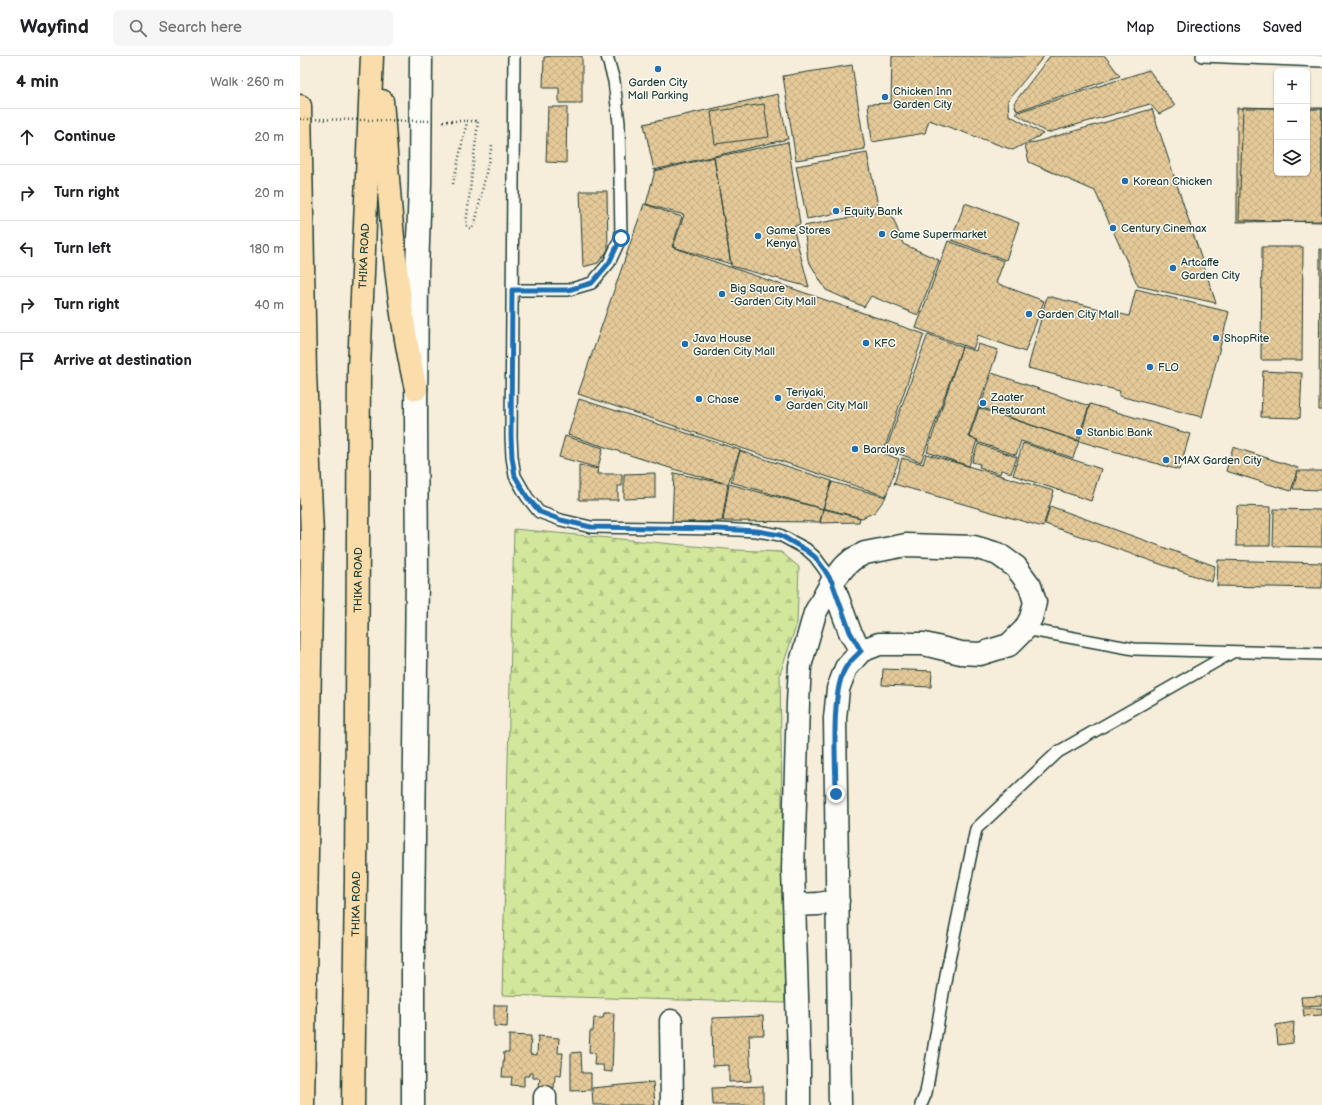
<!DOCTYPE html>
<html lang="en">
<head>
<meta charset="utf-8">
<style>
	:root { --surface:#fff; --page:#f6f6f6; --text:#202124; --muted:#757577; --line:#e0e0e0 }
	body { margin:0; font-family:"Balsamiq Sans",sans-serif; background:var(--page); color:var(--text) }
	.controls { position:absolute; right:12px; top:12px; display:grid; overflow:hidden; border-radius:6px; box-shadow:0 1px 3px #0004 }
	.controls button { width:36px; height:36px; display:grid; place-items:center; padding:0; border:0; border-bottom:1px solid var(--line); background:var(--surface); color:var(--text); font:20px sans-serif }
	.stop { position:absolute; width:12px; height:12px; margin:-9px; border:3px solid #1f6fb2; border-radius:50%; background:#fff }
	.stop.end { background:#1f6fb2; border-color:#fff; box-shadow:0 1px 4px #0008 }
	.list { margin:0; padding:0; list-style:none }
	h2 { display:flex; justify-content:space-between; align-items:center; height:52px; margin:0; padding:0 16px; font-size:17px }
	h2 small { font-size:13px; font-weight:400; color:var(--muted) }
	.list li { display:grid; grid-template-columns:26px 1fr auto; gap:12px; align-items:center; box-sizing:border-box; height:56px; padding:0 16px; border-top:1px solid var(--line) }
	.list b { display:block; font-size:15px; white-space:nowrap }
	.list em { font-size:13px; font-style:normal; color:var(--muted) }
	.icon { flex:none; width:22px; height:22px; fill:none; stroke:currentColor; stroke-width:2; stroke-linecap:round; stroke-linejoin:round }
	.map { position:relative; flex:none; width:1022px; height:1049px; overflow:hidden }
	header { display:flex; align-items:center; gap:24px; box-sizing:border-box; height:56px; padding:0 20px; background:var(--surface); border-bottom:1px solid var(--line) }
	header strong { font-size:19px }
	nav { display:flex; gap:22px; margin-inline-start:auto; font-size:14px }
	.search { width:280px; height:36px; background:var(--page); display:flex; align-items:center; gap:10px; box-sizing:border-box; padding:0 14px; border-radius:6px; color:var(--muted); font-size:15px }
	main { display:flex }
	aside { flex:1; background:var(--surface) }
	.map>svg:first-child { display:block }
	.forest { fill:url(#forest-firs); stroke:#789268 }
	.building { fill:url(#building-cross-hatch); stroke:#1f3d34 }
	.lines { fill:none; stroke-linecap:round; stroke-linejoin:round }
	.lane-casing { stroke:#1f3d34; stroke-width:14 }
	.street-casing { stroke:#1f3d34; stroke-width:25 }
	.secondary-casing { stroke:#1f3d34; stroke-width:25 }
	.highway-casing { stroke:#1f3d34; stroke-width:25 }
	.path { stroke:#1f3d34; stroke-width:2.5; stroke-dasharray:1 3; stroke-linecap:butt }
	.lane { stroke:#fdfcf7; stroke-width:11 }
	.street { stroke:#fdfcf7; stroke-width:22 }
	.secondary { stroke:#fdfcf7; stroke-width:22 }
	.highway { stroke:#faddab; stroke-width:22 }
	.path-bridge { stroke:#1f3d34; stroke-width:2.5; stroke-dasharray:1 3; stroke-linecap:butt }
	.route { stroke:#1f6fb2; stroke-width:5 }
	.poi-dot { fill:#1f6fb2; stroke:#fdfcf7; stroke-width:1.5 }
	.labels { text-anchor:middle; stroke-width:3; stroke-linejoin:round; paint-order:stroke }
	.poi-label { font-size:11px; fill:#1f3d34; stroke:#fdfcf7; text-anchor:start }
	.street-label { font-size:11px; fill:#1f3d34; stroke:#fdfcf7 }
</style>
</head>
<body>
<header>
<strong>Wayfind</strong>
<div class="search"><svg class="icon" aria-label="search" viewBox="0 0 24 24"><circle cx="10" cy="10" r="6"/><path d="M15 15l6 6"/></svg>Search here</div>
<nav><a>Map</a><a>Directions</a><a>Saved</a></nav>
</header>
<main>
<aside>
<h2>4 min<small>Walk · 260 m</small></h2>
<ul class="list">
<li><svg class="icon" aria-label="ahead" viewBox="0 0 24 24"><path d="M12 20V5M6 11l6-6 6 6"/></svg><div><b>Continue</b></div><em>20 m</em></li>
<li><svg class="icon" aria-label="right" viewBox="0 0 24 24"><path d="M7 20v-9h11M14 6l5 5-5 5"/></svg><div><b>Turn right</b></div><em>20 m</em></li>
<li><svg class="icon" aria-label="left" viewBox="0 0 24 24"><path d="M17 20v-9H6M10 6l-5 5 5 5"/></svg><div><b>Turn left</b></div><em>180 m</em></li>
<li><svg class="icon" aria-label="right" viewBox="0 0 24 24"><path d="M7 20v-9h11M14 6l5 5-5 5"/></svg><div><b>Turn right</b></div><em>40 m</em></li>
<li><svg class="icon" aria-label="arrive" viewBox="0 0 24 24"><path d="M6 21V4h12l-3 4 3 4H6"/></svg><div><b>Arrive at destination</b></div></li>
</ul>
</aside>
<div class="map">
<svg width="1022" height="1049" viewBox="0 0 1022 1049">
	<defs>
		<pattern id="forest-firs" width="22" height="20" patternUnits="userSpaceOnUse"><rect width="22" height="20" fill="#d2e79b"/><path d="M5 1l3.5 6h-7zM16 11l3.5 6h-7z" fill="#b4c786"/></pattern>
		<pattern id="building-cross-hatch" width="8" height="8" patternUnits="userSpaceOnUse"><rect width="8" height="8" fill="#e5c999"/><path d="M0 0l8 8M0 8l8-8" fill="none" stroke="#c4ae84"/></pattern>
	</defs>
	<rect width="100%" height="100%" fill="#f6eddb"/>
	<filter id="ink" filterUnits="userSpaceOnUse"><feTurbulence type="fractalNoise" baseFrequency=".025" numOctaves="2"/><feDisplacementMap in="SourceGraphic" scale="8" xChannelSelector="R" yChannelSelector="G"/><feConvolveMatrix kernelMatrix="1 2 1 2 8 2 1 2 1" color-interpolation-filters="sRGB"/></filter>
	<g filter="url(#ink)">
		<!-- forest -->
		<path class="forest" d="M214,473l222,21 45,2 18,15 -2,56 -17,51 5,329 -283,-8z"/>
		<!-- building -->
		<path class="building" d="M253,0h29v47h-23v-15h-16l1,-31z
			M592,0h152l-36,44 1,15 34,19 -30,16 -84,-30 -4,13 -53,9 -4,-38 23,-1z
			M750,0h55l15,20 -103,35 -3,-8z
			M552,9l13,84 -69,11 -13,-84z
			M849,14l26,36 -16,8 -9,-10 -103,29 -32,-20z
			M478,38l10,45 -134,31 -10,-46z
			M464,48l5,33 -54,7 -4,-32z
			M248,51h19l-1,56 -20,-1z
			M943,51l34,1v65h30v-64h15v113l-83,-2z
			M937,52h40v65h30v-65h15v113l-85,1z
			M852,53l64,194 -78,-17 -43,-95 -66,-29 -4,-17z
			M488,86l12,82 -7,3 16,60 -78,-21 -17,-109z
			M567,97l11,52 -71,14 -11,-53z
			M414,101l17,107 -58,-17 11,-32 -38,-11 9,-33z
			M280,135h27l1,59 -10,13 -15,4z
			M665,147l54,20 -13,37 -55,-20z
			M344,148l38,13 -10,30 252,87 -41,119 16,6 -13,37 -308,-102z
			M590,154l13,34 36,16 -21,55 -47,-19 -7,11 -38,-17 -18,-30 -4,-34z
			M648,185l56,20 -8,22 48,18 -19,51 -47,-17 -5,14 -57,-21z
			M962,191h41l-1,113h-41z
			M1020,193h2v161h-3z
			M836,233l93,23 -27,105 -83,-21 1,-5 -92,-23 19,-72 82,20z
			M628,278l34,13 -41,115 -35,-13z
			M678,288l20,6 -30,87 9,3 -8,26 -42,-14 35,-105 14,4z
			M963,315l39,2 -2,45 -39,-1z
			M692,317l97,33 -12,35 -97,-34z
			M279,343l161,51 -12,34 -55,-15 -105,-34z
			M790,348l100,30 -11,36 -100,-29z
			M679,352l100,33 -6,17 -52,-17 -5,14 -39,-13 1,-2 -9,-3z
			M265,380l38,12 -5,20 -39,-11z
			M723,387l78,26 -10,32 -78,-26z
			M678,388l39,13 -6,16 -10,-3 -1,4 -21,-7 1,-3 -8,-2z
			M933,391l65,21 -7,23 -65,-20z
			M440,395l92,30 -9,28 -92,-27z
			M626,398l128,37 -11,36 -149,-43 8,-26 21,6z
			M279,409l19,4 -1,5h25v12h-4v14h-39z
			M998,415h24v19l-29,-1z
			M355,417v25l-31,1v-25z
			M374,417l54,11 -6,37 -50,2z
			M532,426l54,15 -11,15 -13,6 -39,-10z
			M429,428l94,25 -3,13 -97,-1z
			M750,450l165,60 -3,16 -167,-58z
			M937,450l34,1 -1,39h-34z
			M523,453l37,9 -1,4 -39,1z
			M974,453l48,1v37l-49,-1z
			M918,504l104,3v25l-105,-2z
			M583,613l49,2 -1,16 -49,-2z
			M1022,940v9l-20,1 -1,-9z
			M194,949h14l-1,22 -13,-1z
			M1003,952h19v7l-18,1z
			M304,957h10l-2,59 -8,-1 -1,-6h-9l1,-12 -6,-1 1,-21h3l1,-13h9z
			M463,960l1,19h-15l2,46 -22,1v-17l-16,1 -1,-48z
			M994,966l-1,21 -15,2 -2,-20z
			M209,979l22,1 -1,18 7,1 1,-19 21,2 -1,15h5l-2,23 -6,-1 -1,13 -15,-1 1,-9h-7v-5h-4v3h-5v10l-13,-1 1,-8h-10l2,-25h5z
			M281,996l1,21h9v17l-20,1v-38z
			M353,1026l2,23h-62l-1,-17z
			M463,1030v19h-50l-1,-17z"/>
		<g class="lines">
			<!-- lane casing -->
			<g class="lane-casing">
				<path id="lane" d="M214,0l-3,381 1,20 3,19 12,21 12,15 22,8 30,7 127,2 39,2 23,4 26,14 9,8 9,12 8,13
					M902,0l120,5
					M212,234h56l24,-7 17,-20 12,-26 -2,-114 -5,-42 -7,-25
					M725,573l109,20 188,5
					M621,1049l5,-12 21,-123 29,-141 82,-77 173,-99"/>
			</g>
			<!-- street casing -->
			<g class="street-casing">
				<path id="street" d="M532,526l18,50 11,19
					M495,849l23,-1 20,-3
					M371,965l1,84
					M245,1049v-8
					M499,1049v-45l-6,-191 5,-166 2,-37 15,-53 17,-31 13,-16 8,-7 12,-6 41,-8 68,2 24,7 18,13 14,19 5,16 -4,16 -6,11 -16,16 -29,9 -19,-1 -37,-9h-45l-18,7 -15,17 -8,21 -3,29 5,387"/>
			</g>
			<!-- secondary casing -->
			<g class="secondary-casing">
				<path id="secondary" d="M113,1049v-177l4,-354 -1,-158 1,-145 3,-86 1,-129"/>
			</g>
			<!-- highway casing -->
			<g class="highway-casing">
				<g id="highway">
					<path d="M82,45c8,97 12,194 34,288"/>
					<path d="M0,50l5,267 7,161 -9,571"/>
					<path id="s1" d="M53,1049l3,-227 3,-509 13,-313"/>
				</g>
			</g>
			<!-- path -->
			<path class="path" d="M143,65h35l-12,104 5,4 4,-5 17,-79
				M153,128l14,-62"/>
			<!-- lane -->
			<use href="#lane" class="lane"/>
			<!-- street -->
			<use href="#street" class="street"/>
			<!-- secondary -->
			<use href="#secondary" class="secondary"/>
			<!-- highway -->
			<use href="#highway" class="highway"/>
			<!-- path-bridge -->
			<path class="path-bridge" d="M0,63l134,2"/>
		</g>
	</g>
	<g class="lines" filter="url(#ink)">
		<!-- route -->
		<path class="route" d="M321,182l-12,25 -17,20 -24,7h-56l-1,147 1,20 3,19 12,21 13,15 21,8 30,7 127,2 39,2 23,4 26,15 9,7 9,12 8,13 18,50 11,19c-5,5 -11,10 -15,16 -16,25 -10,96 -10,127"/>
	</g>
	<!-- markers -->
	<g class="poi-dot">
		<circle cx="358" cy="13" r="4"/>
		<circle cx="585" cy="41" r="4"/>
		<circle cx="825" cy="125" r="4"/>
		<circle cx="536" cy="155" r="4"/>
		<circle cx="813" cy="172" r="4"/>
		<circle cx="582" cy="178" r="4"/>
		<circle cx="458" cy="180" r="4"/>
		<circle cx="873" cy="212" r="4"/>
		<circle cx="422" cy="238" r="4"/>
		<circle cx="729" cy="258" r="4"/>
		<circle cx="916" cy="282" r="4"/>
		<circle cx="566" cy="287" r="4"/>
		<circle cx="385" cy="288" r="4"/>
		<circle cx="850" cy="311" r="4"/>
		<circle cx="478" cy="342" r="4"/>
		<circle cx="399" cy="343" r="4"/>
		<circle cx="683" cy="347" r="4"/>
		<circle cx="779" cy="376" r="4"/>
		<circle cx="555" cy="393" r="4"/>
		<circle cx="866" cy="404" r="4"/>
	</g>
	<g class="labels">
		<!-- poi labels -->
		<g class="poi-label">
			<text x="358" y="30" text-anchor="middle">Garden City<tspan x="358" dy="13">Mall Parking</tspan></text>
			<text x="593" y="39">Chicken Inn<tspan x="593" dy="13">Garden City</tspan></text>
			<text x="833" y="129">Korean Chicken</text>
			<text x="544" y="159">Equity Bank</text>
			<text x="821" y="176">Century Cinemax</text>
			<text x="466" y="178">Game Stores<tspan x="466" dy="13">Kenya</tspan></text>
			<text x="590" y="182">Game Supermarket</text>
			<text x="881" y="210">Artcaffe<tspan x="881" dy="13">Garden City</tspan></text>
			<text x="430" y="236">Big Square<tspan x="430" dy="13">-Garden City Mall</tspan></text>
			<text x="737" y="262">Garden City Mall</text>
			<text x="393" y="286">Java House<tspan x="393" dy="13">Garden City Mall</tspan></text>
			<text x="924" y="286">ShopRite</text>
			<text x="574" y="291">KFC</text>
			<text x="858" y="315">FLO</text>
			<text x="486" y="340">Teriyaki,<tspan x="486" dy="13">Garden City Mall</tspan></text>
			<text x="691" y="345">Zaater<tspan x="691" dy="13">Restaurant</tspan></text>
			<text x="407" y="347">Chase</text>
			<text x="787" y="380">Stanbic Bank</text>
			<text x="563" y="397">Barclays</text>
			<text x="874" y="408">IMAX Garden City</text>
		</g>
		<!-- street labels -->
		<g class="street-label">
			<text dy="4" stroke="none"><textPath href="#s1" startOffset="849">THIKA ROAD</textPath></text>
			<text dy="4" stroke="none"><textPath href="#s1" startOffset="525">THIKA ROAD</textPath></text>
			<text dy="4" stroke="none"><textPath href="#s1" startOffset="201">THIKA ROAD</textPath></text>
		</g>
	</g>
</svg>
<div class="controls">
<button>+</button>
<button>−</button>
<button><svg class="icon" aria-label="layers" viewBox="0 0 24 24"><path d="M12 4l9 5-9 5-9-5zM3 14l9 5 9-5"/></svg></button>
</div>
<div class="stop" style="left:321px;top:182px"></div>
<div class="stop end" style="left:536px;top:738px"></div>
</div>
</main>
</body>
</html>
